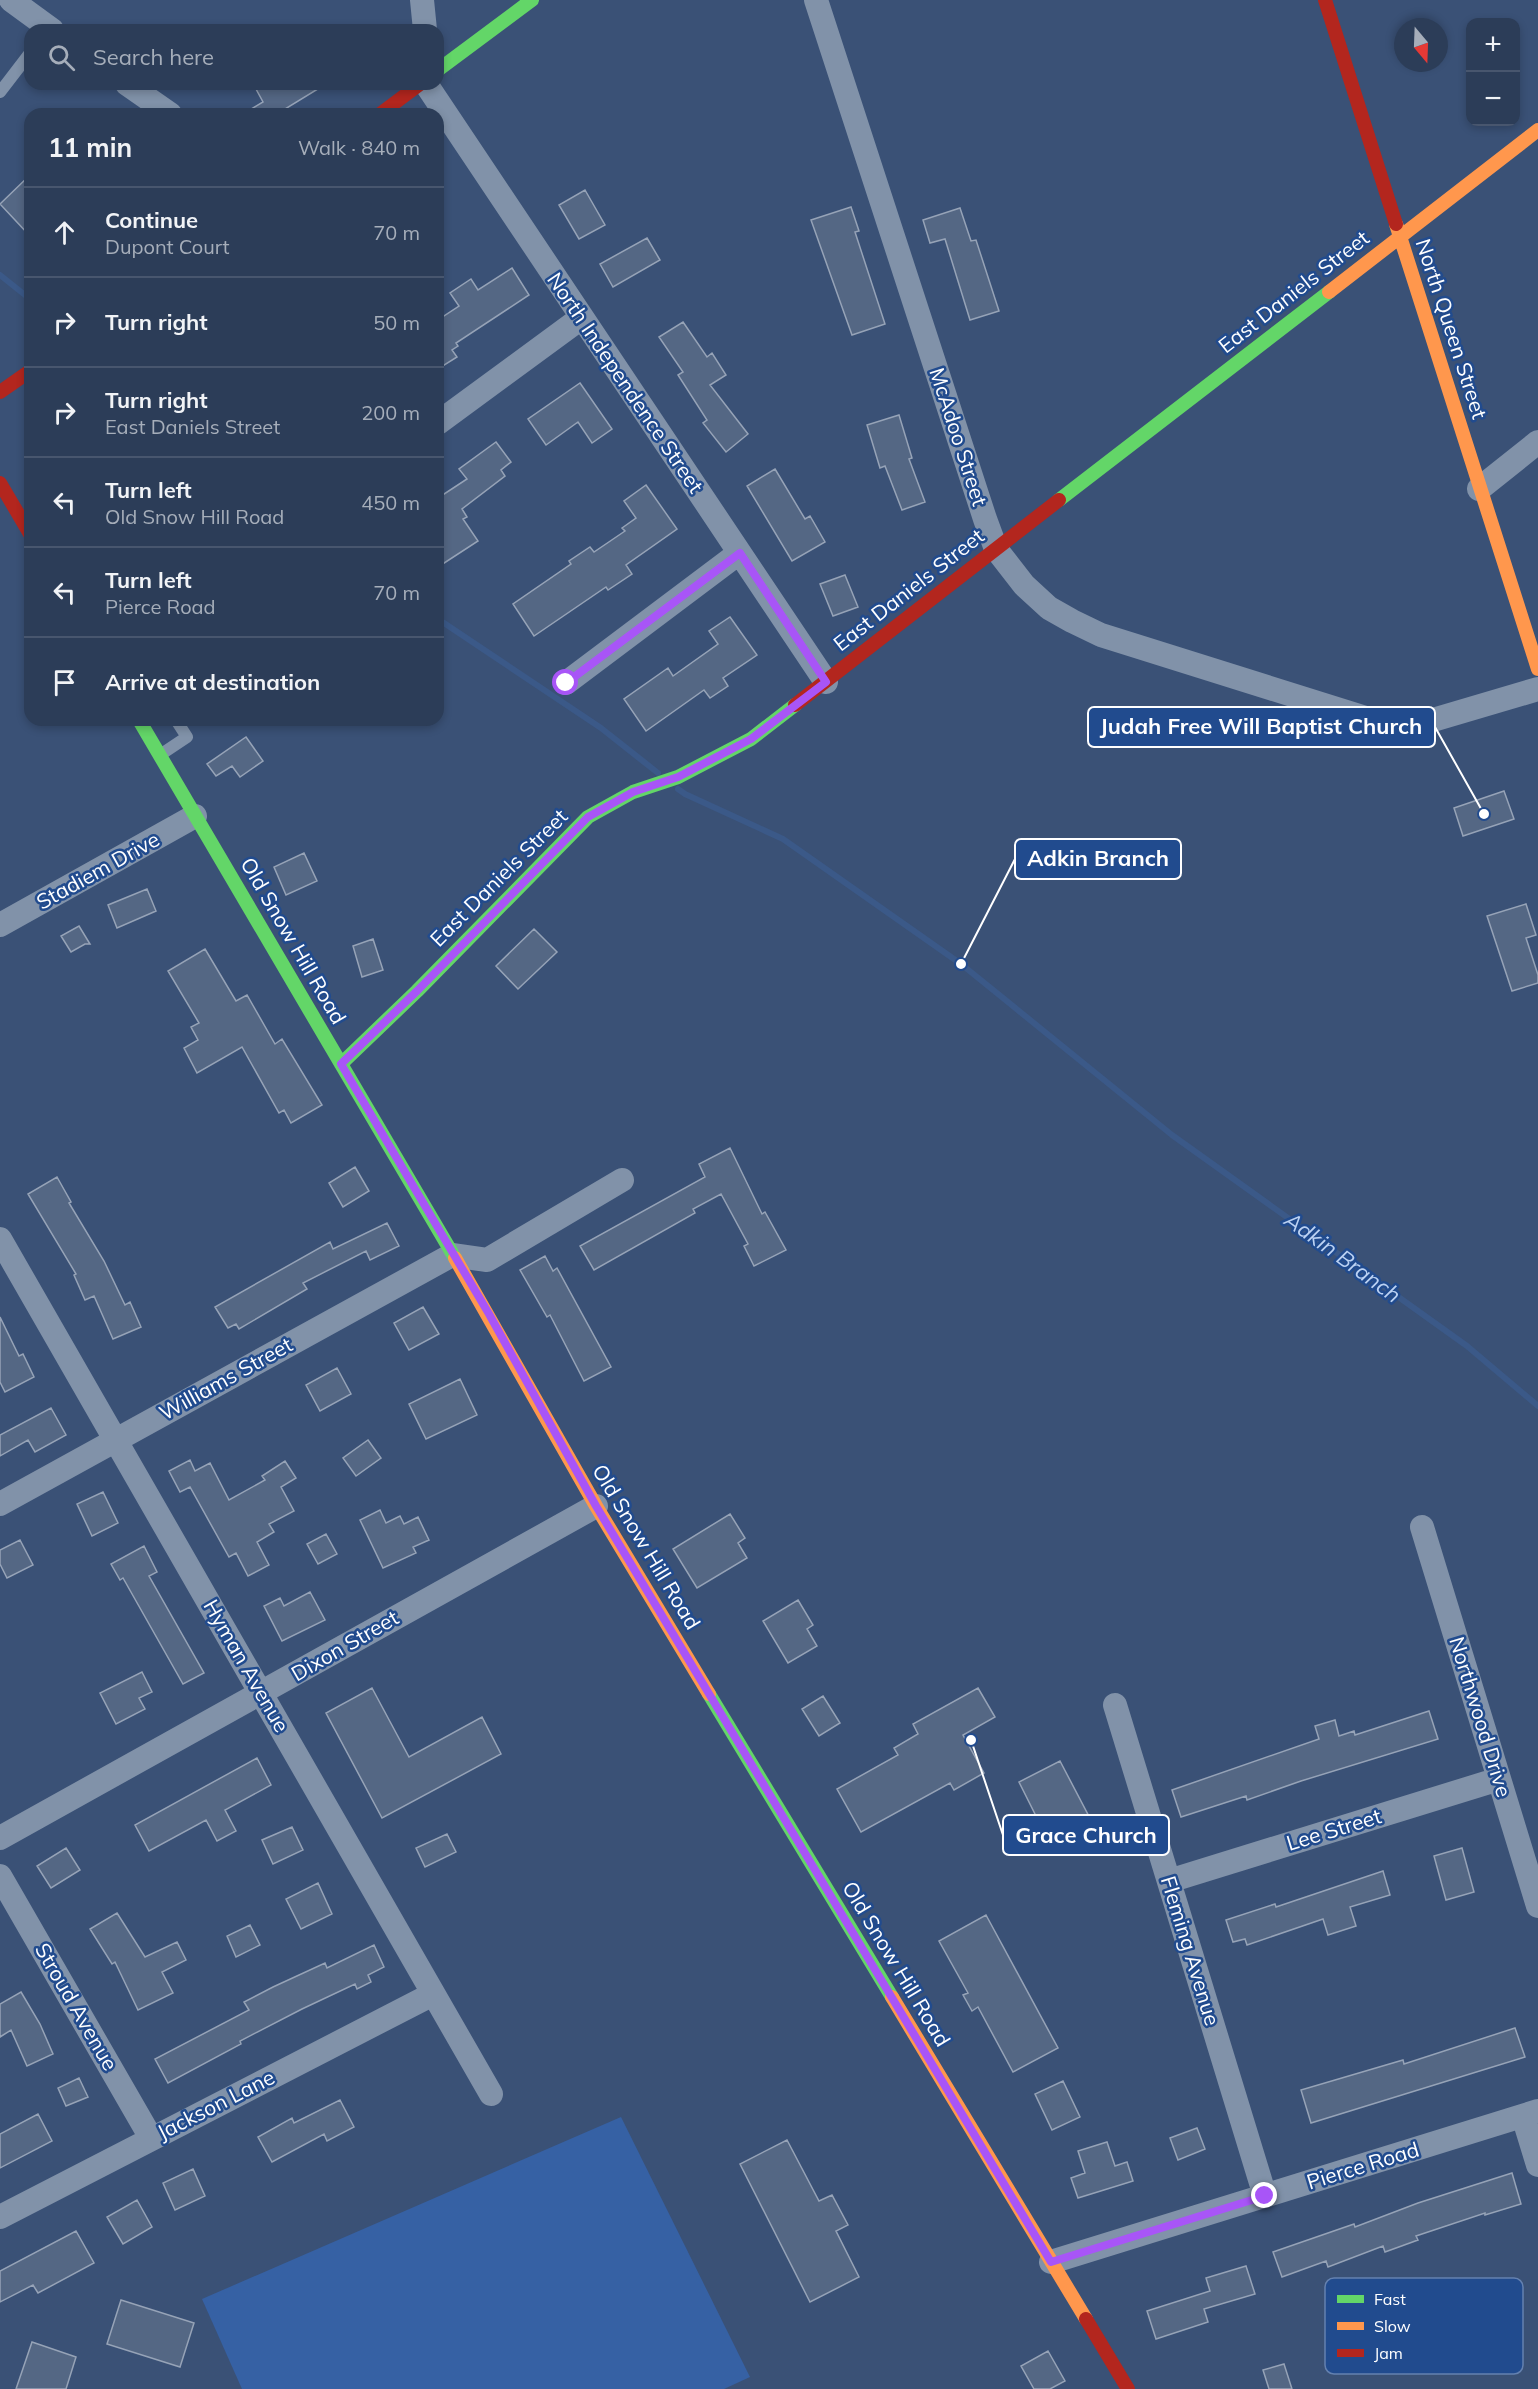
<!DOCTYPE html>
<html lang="en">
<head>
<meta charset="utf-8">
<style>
	:root { --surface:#2c3d58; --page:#384861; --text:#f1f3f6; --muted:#a6aeba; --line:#48566e }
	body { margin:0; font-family:Mulish,sans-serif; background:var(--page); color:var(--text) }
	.controls { position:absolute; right:18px; top:18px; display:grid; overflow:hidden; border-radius:12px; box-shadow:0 3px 9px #0003 }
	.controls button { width:54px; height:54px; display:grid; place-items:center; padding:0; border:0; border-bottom:2px solid var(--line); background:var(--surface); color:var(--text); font:30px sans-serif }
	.compass { position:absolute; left:1394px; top:18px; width:54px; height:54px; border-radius:50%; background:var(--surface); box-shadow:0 3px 9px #0003; rotate:161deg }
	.stop { position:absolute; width:18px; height:18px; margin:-14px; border:4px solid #a855f7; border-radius:50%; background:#fff }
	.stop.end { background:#a855f7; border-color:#fff; box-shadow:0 2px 6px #0008 }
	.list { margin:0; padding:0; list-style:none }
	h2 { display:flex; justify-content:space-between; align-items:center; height:78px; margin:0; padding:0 24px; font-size:26px }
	h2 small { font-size:20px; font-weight:400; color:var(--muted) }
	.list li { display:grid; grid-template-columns:39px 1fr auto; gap:18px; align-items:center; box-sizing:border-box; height:90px; padding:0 24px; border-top:2px solid var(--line) }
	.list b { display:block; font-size:22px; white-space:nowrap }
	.list p { margin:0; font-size:20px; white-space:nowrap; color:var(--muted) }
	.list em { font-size:20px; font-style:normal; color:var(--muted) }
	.icon { flex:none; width:33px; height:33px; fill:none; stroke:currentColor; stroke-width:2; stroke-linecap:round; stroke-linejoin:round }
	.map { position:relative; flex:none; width:1538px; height:2389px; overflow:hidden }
	.search { position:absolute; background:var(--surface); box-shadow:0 3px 9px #0003; left:24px; top:24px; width:420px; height:66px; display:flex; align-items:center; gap:15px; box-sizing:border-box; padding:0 21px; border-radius:18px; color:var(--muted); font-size:22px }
	.panel { position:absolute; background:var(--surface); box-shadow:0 3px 9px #0003; left:24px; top:108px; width:420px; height:618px; border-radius:18px }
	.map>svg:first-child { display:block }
	.green { fill:#3661a4 }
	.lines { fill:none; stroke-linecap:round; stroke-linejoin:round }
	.stream { stroke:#3b5988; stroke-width:6 }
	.building { fill:#546784; stroke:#96a3b7; stroke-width:1.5 }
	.lane { stroke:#8192a9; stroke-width:12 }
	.street { stroke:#8192a9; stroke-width:24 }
	.fast { stroke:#63d668; stroke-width:14 }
	.slow { stroke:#ff974d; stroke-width:14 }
	.jam { stroke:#b3261e; stroke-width:14 }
	.route { stroke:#a855f7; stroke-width:8 }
	.labels { text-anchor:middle; stroke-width:5; stroke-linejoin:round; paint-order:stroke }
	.street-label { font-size:21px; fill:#fff; stroke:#214b8e }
	.water-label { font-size:22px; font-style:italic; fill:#bcd2f3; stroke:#214b8e }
	.key { fill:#214b8e; stroke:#6481b0; stroke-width:1.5 }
	.key-label { font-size:16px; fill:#fff }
	.leader { fill:none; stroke:#fff; stroke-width:2 }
	.callout-dot { fill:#fff; stroke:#214b8e; stroke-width:2 }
	.callout { fill:#214b8e; stroke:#fff; stroke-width:2 }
	.callout-label { font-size:22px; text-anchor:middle; font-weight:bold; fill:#fff }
</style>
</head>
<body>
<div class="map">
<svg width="1538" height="2389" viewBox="0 0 1538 2389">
	<rect width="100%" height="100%" fill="#3a5176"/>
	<!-- green -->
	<path class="green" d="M621,2117l129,260 -26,12h-482l-40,-90z"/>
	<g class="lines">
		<!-- stream -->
		<path class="stream" d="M0,275l30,24
			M438,619l163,109 57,45
			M678,789l7,5 98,45 178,125 211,171 295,211 71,60"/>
	</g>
	<!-- building -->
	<path class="building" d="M264,84h62l-49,30h-34l20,-12 -7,-13z
		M30,175v61l-30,-32z
		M585,190l20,35 -26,14 -20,-34z
		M851,207l8,24 -4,1 30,92 -33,11 -41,-115z
		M960,208l11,33 5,-1 23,71 -29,9 -25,-81 -15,4 -7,-23z
		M647,238l13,22 -47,27 -13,-23z
		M512,268l17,27 -73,48 2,3 -6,4 5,7 -19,12v-49l21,-14 -9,-13 21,-14 7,11z
		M683,322l24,35 5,-4 14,22 -16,10 38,49 -22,18 -23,-29 4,-3 -29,-45 5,-3 -24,-35z
		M580,383l32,46 -20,14 -14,-21 -32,23 -18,-26z
		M899,415l13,43 -3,1 16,43 -23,8 -17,-44 -5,2 -13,-43z
		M496,442l15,20 -10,8 4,6 -43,33 5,8 -4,2 15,22 -40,26v-69l29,-19 -8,-10z
		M775,469l30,50 5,-3 15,26 -33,19 -45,-75z
		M646,485l31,44 -51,36 6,9 -24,16 -2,-3 -72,49 -21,-32 58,-40 -2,-3 21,-14 4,5 31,-21 -3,-3 14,-10 -12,-17z
		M845,575l13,32 -25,9 -13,-32z
		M730,617l27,38 -34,23 5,8 -18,12 -6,-8 -58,41 -22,-32 44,-31 5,8 45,-32 -9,-13z
		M246,737l17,24 -23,16 -8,-11 -16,10 -9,-12z
		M1504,791l10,28 -51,17 -9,-28z
		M304,853l13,28 -31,14 -12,-28z
		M147,889l9,22 -39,17 -9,-23z
		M1526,904l10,31 -10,3 12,37v8l-26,8 -25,-75z
		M79,926l11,18h-5l-14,8 -10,-16z
		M534,929l23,23 -39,37 -22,-23z
		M373,939l10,31 -21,7 -9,-31z
		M205,949l31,52 11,-6 28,49 7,-5 40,66 -31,18 -7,-13 -5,3 -37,-66 -45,26 -13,-25 14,-8 -7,-13 8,-4 -31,-52z
		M730,1148l32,66 3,-2 21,38 -32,16 -10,-20 4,-2 -27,-50 -28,15 2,4 -101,57 -14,-24 125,-69 -6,-13z
		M355,1167l14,24 -26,16 -14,-24z
		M57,1177l14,25 -2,1 35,58 21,44 5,-3 11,25 -28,12 -19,-43 -9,4 -11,-25 2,-1 -48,-80z
		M387,1223l12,23 -29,14 -4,-9 -63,32 4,6 -68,40 -3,-5 -8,4 -13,-21 115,-65 3,7z
		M545,1256l8,15 4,-3 54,99 -27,14 -34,-66 -3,2 -27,-47z
		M423,1307l16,27 -30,16 -15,-27z
		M0,1317l19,39 4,-2 11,23 -29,15 -5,-10z
		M337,1368l14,26 -31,17 -14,-26z
		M460,1379l17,36 -51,24 -17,-35z
		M51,1408l15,27 -31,17 -7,-12 -28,16v-21z
		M368,1440l13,18 -25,18 -13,-18z
		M190,1460l5,11 15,-8 19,37 36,-20 -3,-4 23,-15 11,17 -15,9 13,24 -25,13 5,8 -17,10 12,23 -21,11 -12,-23 -7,4 -39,-70 -10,5 -11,-21z
		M103,1492l15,31 -26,13 -15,-32z
		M380,1510l6,13 14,-7 4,8 14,-7 11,23 -16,7 3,6 -33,15 -23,-48z
		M730,1514l15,24 -7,5 9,15 -50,30 -24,-39z
		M326,1534l11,20 -19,10 -11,-20z
		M20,1540l13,25 -26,13 -7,-14v-14z
		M144,1546l13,26 -8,4 55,97 -21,11 -60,-106 -3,2 -9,-16z
		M310,1592l15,28 -43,21 -18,-35 16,-8 4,8z
		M798,1600l15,25 -6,4 10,17 -29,17 -25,-42z
		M142,1672l10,20 -13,6 6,11 -29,15 -16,-31z
		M372,1688l37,69 73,-40 19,37 -119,64 -56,-105z
		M978,1688l17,29 -32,18 21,38 -30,17 -4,-7 -89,49 -24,-43 61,-34 -4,-7 24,-14 -5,-10z
		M823,1696l17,27 -21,13 -17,-27z
		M1429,1711l9,28 -137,42 -54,19 -1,-4 -65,21 -9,-27 147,-51 -4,-13 20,-6 4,16 15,-5 1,4z
		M257,1758l14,27 -46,25 11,21 -19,10 -11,-21 -57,31 -14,-26z
		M1060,1761l34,65 -38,20 -15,-30 -4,2 -18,-36z
		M292,1827l11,23 -30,14 -11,-24z
		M447,1834l9,18 -31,15 -9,-19z
		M66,1848l14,22 -29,18 -14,-22z
		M1462,1848l12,44 -28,8 -12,-44z
		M1383,1871l7,24 -40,12 6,19 -28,9 -5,-16 -76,26 -2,-6 -12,3 -7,-22 49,-16 1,3z
		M318,1883l14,31 -31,15 -15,-30z
		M117,1913l28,44 32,-15 9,18 -24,12 11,21 -35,17 -23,-48 -3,2 -22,-35z
		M986,1915l72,133 -45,24 -35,-65 -6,4 -9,-16 5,-2 -29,-52z
		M250,1925l10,20 -24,12 -9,-21z
		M374,1945l10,22 -16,8 3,7 -14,7 -2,-5 -53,25 -62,32 1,3 -73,39 -13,-24 94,-49 -5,-8 29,-15 52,-24 2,5z
		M21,1992l19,32 13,30 -26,12 -16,-36 -11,7v-33z
		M1515,2028l10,29 -214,66 -10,-33 102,-30 1,4z
		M79,2078l9,19 -22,9 -8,-18z
		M1063,2081l17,36 -28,13 -17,-36z
		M340,2100l14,27 -27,14 -3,-7 -52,28 -14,-25 34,-19 2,5z
		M38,2114l14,27 -52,27v-34z
		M1197,2128l8,21 -27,11 -8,-22z
		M787,2140l32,61 13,-6 16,30 -12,6 23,46 -49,25 -70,-138z
		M1107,2142l8,24 12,-4 6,19 -55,17 -7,-20 14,-5 -7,-22z
		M193,2169l12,27 -30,14 -12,-27z
		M1512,2173l9,31 -36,11v-2l-69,23 2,4 -33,12 -2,-6 -55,21 -2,-6 -44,16 -9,-25 81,-28 1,3 63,-24z
		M137,2200l15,27 -29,17 -16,-27z
		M76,2231l18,32 -56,30 -5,-8 -33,17v-31z
		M1246,2266l9,28 -51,15 4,13 -52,17 -9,-28 63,-20 -4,-13z
		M121,2300l73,23 -14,44 -73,-23z
		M32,2342l44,15 -10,32h-50z
		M1048,2351l17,30 -15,8h-16l-13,-23z
		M1284,2364l8,25h-23l-6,-19z"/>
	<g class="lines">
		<!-- lane -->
		<path class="lane" d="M0,92l30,-39
			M160,755l27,-18 -11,-17"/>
		<!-- street -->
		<path class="street" d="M11,0l41,30
			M422,0l3,30
			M816,0l169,519 11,30 28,36 25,23 23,13 29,14 274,86 18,4h23l122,-36
			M127,84l43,30
			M426,84l400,598
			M438,423l143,-105
			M1479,489l59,-47
			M566,683l173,-130
			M0,925l195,-109
			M0,1239l491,855
			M0,1504l452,-249 35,5 135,-80
			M1422,1527l116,379
			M1115,1705l150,491
			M0,1838l596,-332
			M0,1876l151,262
			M1169,1881l330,-102
			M1523,2116l15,49
			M0,2217l433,-223
			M1051,2262l487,-151"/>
		<!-- fast -->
		<path class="fast" d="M438,70l94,-70
			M1059,500l270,-208
			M139,720l316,538
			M341,1064l76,-73 171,-174 45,-25 45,-15 73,-38 44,-34
			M709,1694l183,303"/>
		<!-- slow -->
		<path class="slow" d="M1396,224l142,445
			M1329,292l209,-162
			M455,1258l141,248 113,188
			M892,1997l194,322"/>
		<!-- jam -->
		<path class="jam" d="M1325,0l71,224
			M380,114l40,-30
			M0,392l30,-21
			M0,483l30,51
			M795,705l264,-205
			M1086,2319l42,70"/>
	</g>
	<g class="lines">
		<!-- route -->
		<path class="route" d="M566,683l174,-130 86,129 -75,57 -73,38 -45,15 -45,25 -171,174 -76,73 148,250 107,192 455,756 214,-66"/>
	</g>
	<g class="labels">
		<!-- street labels -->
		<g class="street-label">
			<text transform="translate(1294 292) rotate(-38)" y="7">East Daniels Street</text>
			<text transform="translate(1451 329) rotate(72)" y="7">North Queen Street</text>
			<text transform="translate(625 383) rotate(56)" y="7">North Independence Street</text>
			<text transform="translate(958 437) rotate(72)" y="7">McAdoo Street</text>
			<text transform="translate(909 590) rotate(-38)" y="7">East Daniels Street</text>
			<text transform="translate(98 871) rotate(-29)" y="7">Stadiem Drive</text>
			<text transform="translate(499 878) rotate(-45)" y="7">East Daniels Street</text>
			<text transform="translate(293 941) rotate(60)" y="7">Old Snow Hill Road</text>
			<text transform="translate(226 1379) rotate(-29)" y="7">Williams Street</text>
			<text transform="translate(646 1547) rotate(59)" y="7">Old Snow Hill Road</text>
			<text transform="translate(345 1646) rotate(-30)" y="7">Dixon Street</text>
			<text transform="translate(246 1666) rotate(60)" y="7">Hyman Avenue</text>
			<text transform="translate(1480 1717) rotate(73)" y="7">Northwood Drive</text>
			<text transform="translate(1334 1830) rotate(-17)" y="7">Lee Street</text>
			<text transform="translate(1190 1951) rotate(73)" y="7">Fleming Avenue</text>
			<text transform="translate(896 1964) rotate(59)" y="7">Old Snow Hill Road</text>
			<text transform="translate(76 2007) rotate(60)" y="7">Stroud Avenue</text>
			<text transform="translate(216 2105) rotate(-27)" y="7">Jackson Lane</text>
			<text transform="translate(1363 2166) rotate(-17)" y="7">Pierce Road</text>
		</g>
		<!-- water labels -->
		<g class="water-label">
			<text transform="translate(1343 1257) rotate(36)" y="8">Adkin Branch</text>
		</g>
	</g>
	<!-- legend -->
	<rect x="1325" y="2278" width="198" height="96" rx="9" class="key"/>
	<rect x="1337" y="2295" width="27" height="8" fill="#63d668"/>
	<rect x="1337" y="2322" width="27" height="8" fill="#ff974d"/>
	<rect x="1337" y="2349" width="27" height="8" fill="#b3261e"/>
	<g class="key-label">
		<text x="1374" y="2305">Fast</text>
		<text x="1374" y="2332">Slow</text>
		<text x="1374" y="2359">Jam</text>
	</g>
	<!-- callouts -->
	<path class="leader" d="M1484 814L1435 727M961 964L1015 859M971 1740L1003 1835"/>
	<g class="callout-dot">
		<circle cx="1484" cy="814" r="6"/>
		<circle cx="961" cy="964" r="6"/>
		<circle cx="971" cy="1740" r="6"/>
	</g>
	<g class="callout">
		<rect x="1088" y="707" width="347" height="40" rx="6"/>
		<rect x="1015" y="839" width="166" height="40" rx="6"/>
		<rect x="1003" y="1815" width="166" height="40" rx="6"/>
	</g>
	<g class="callout-label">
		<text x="1261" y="734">Judah Free Will Baptist Church</text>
		<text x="1098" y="866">Adkin Branch</text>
		<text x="1086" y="1843">Grace Church</text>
	</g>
</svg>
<div class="controls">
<button>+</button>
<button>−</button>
</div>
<svg class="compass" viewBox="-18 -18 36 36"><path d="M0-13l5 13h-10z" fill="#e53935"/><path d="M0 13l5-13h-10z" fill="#a6aeba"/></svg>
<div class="stop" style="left:566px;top:683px"></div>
<div class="stop end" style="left:1265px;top:2196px"></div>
<div class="search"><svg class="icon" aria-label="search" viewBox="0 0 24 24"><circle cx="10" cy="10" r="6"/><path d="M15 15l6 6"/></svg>Search here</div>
<section class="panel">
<h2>11 min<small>Walk · 840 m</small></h2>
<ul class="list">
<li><svg class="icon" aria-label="ahead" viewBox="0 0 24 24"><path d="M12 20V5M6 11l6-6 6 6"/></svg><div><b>Continue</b><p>Dupont Court</p></div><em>70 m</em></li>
<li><svg class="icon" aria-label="right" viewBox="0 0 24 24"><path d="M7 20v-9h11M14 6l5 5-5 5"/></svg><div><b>Turn right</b></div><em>50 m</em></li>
<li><svg class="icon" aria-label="right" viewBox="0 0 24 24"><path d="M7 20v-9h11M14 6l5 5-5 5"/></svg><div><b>Turn right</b><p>East Daniels Street</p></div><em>200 m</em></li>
<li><svg class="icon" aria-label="left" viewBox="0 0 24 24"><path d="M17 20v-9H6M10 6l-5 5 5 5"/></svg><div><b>Turn left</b><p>Old Snow Hill Road</p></div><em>450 m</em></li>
<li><svg class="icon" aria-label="left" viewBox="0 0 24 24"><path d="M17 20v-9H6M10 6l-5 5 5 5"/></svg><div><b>Turn left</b><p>Pierce Road</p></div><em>70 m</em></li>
<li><svg class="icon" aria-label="arrive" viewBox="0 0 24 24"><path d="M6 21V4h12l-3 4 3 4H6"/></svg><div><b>Arrive at destination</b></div></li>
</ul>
</section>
</div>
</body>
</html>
